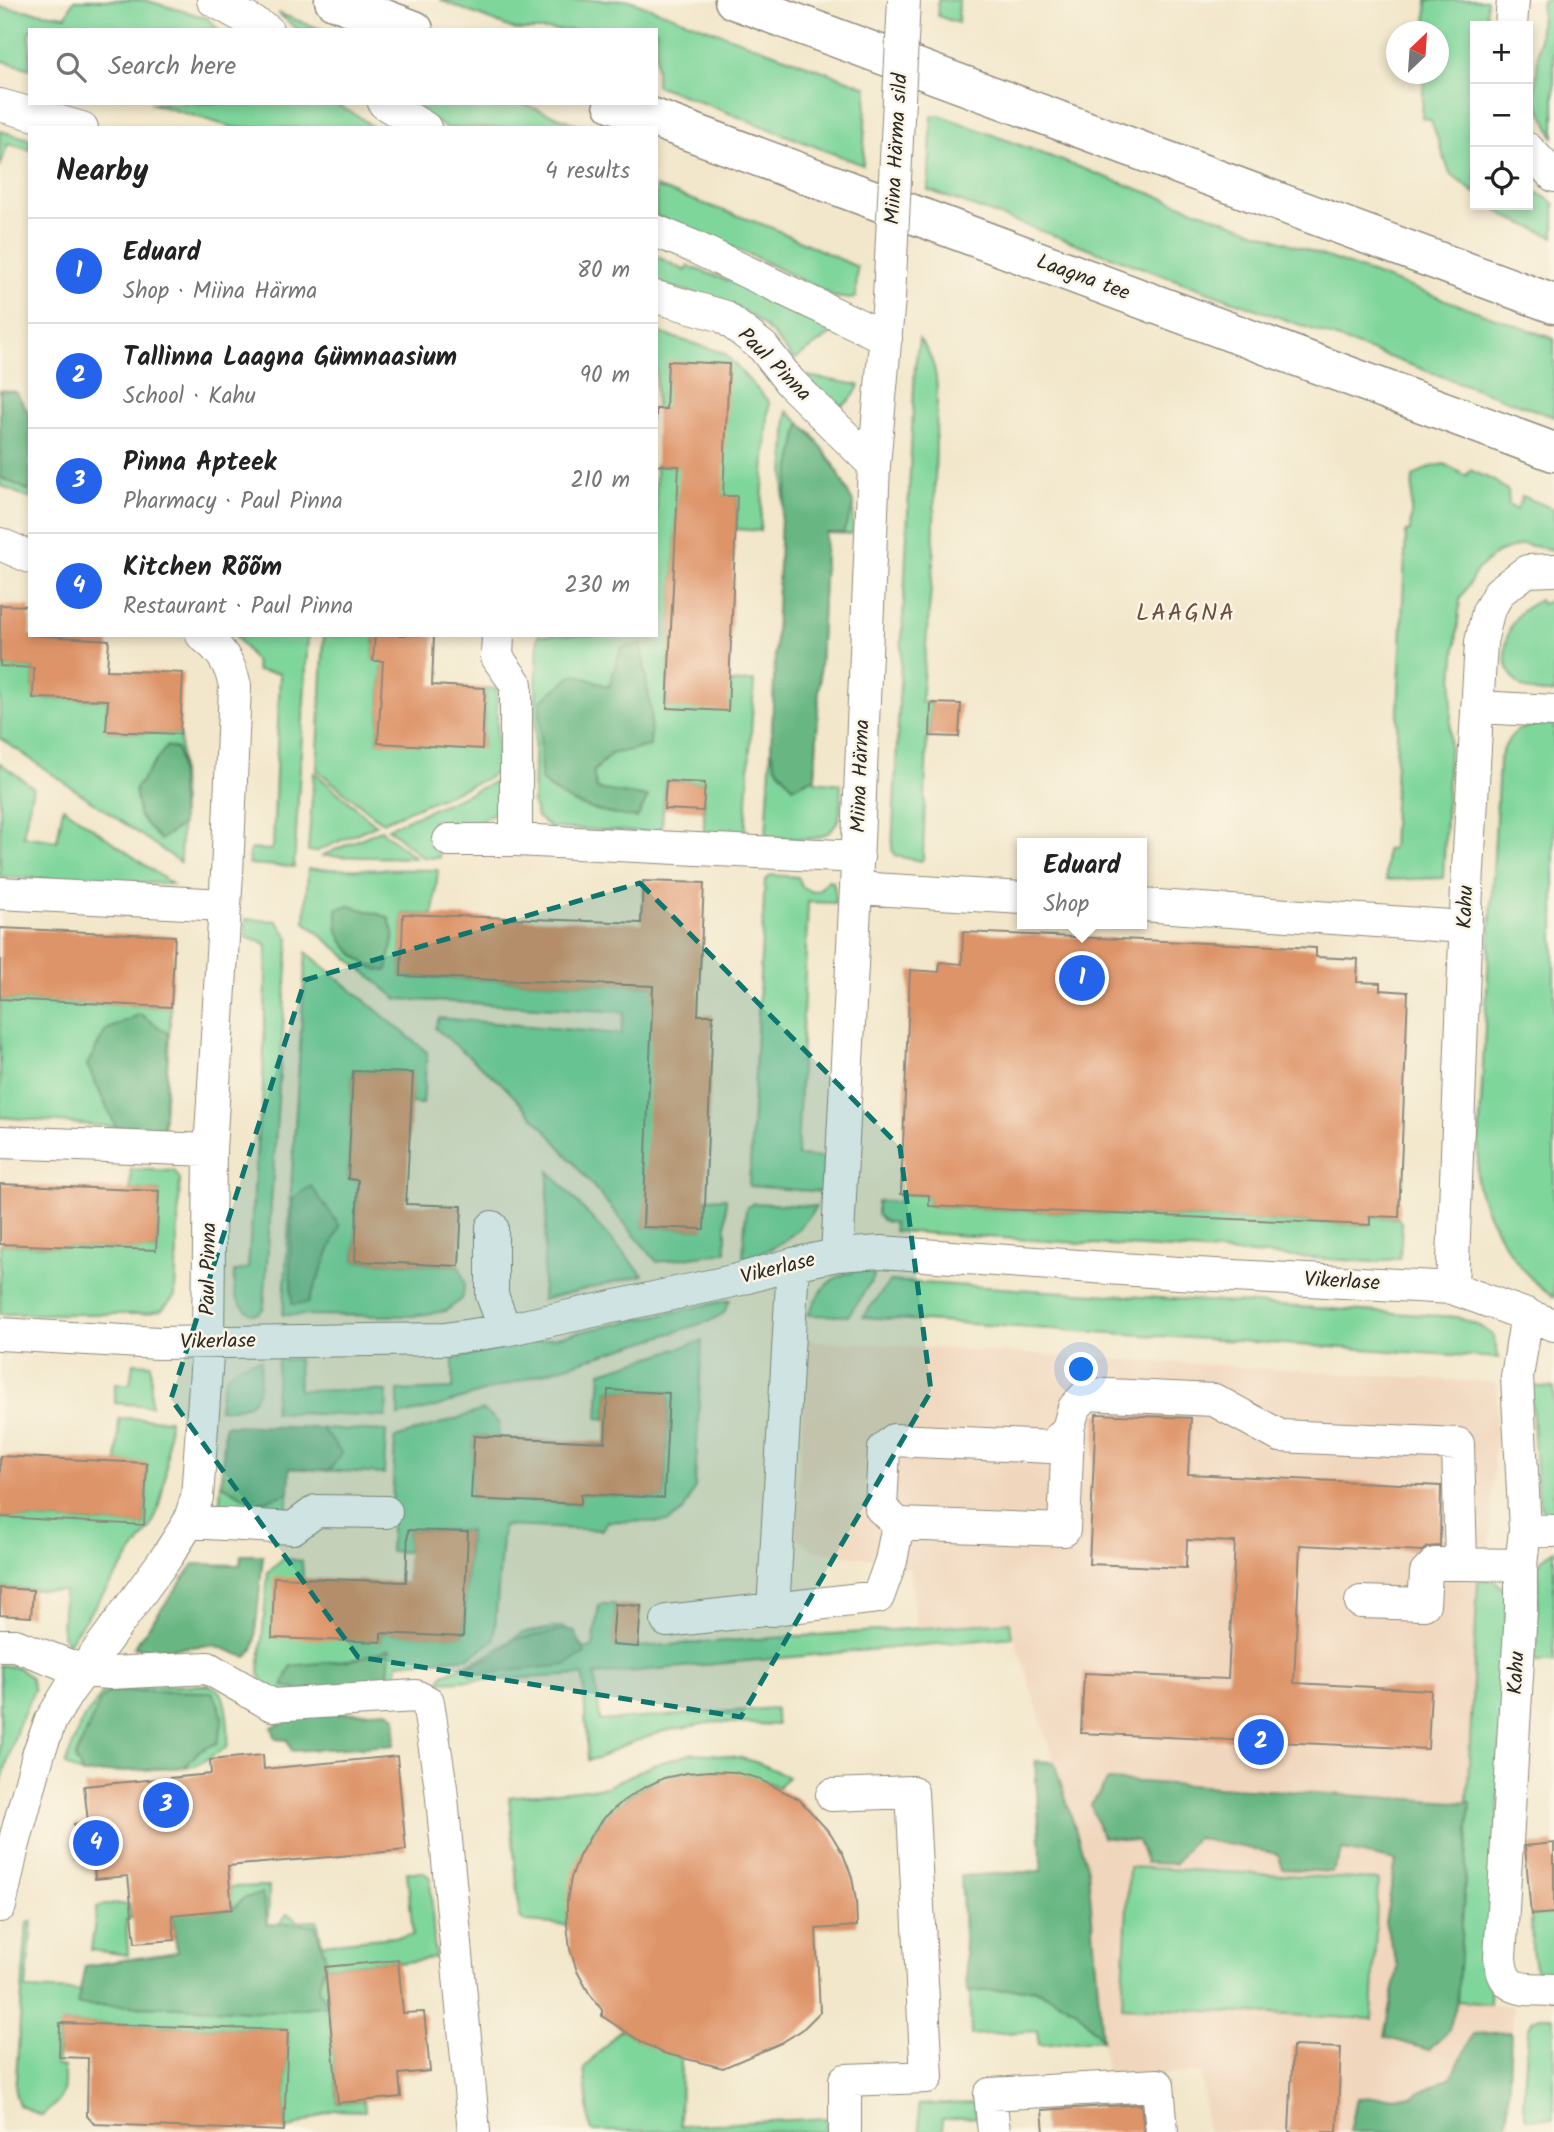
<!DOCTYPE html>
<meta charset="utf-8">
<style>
:root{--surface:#fff;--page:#f2f2f2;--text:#222;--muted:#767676;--line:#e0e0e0;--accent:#2563eb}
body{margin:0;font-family:Kalam,sans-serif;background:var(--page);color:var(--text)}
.controls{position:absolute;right:21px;top:21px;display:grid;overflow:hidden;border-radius:0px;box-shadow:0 4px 10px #0003}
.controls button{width:63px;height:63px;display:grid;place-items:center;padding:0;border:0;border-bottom:2px solid var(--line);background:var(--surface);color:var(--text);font:35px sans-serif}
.compass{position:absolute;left:1386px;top:21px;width:63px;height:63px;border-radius:50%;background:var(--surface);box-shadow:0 4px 10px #0003;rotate:25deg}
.you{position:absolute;left:1082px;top:1370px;width:24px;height:24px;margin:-18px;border:5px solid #fff;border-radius:50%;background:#1a73e8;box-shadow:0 0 0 10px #1a73e833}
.badge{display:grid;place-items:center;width:46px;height:46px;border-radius:50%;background:var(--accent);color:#fff;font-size:23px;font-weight:700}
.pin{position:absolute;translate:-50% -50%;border:4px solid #fff;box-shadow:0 2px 7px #0006}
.popup{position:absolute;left:1017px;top:838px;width:130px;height:91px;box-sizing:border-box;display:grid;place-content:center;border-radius:0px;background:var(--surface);filter:drop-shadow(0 2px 5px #0005);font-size:23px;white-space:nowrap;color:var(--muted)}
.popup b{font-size:26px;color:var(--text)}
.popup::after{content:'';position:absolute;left:50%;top:100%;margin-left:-14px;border:14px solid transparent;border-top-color:var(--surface)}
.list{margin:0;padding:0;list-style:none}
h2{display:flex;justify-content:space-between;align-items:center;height:91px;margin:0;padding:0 28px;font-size:30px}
h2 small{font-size:23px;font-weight:400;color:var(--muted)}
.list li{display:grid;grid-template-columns:46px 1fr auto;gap:21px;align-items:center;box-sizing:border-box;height:105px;padding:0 28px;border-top:2px solid var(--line)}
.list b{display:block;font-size:26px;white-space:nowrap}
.list p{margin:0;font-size:23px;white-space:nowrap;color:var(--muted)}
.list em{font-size:23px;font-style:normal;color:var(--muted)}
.icon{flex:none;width:38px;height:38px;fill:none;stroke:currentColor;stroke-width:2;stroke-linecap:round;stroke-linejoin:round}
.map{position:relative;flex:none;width:1554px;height:2132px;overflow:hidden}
.search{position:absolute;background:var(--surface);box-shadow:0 4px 10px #0003;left:28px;top:28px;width:630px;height:77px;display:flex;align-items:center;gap:18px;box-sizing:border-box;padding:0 24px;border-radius:0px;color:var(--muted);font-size:26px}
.panel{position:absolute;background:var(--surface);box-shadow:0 4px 10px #0003;left:28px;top:126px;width:630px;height:511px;border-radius:0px}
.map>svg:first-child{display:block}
.built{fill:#f0d6bc}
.green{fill:#7fd69b;stroke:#558063;stroke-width:2}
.forest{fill:#67b783;stroke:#497157;stroke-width:2}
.building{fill:#de9469}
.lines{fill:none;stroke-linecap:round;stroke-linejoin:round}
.minor-casing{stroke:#8e897b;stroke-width:34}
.major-casing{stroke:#8e897b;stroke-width:41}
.minor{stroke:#fff;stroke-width:32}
.major{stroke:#fff;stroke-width:38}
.minor-bridge-casing{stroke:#8e897b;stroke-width:34;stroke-linecap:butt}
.minor-bridge{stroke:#fff;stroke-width:32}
.marked{fill:#0f766e;fill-opacity:0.2;stroke:#0f766e;stroke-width:5;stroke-dasharray:14 9;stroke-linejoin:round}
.labels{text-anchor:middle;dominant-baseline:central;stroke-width:5;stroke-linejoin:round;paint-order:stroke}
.street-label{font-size:21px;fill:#2b2b2b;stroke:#fcf5e5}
.quarter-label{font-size:24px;letter-spacing:2px;fill:#6a5041;stroke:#fcf5e5}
</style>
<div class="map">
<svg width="1554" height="2132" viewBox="0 0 1554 2132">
<rect width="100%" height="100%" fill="#fcf5e5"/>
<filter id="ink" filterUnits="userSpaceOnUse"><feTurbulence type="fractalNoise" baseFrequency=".0143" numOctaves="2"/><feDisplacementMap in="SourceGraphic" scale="14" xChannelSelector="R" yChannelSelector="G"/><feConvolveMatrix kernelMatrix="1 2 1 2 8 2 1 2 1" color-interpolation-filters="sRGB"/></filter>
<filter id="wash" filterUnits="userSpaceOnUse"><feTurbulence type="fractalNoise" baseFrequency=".00686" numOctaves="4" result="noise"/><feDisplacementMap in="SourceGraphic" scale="28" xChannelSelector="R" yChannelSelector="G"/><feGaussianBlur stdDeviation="1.57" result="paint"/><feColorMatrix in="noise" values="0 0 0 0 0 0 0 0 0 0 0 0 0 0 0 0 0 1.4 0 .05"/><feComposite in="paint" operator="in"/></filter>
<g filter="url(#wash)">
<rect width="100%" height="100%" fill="#f2e7cb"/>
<path class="built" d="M806,1340L1498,1383L1488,1581H1479L1457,2001L1513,2006L1507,2132H1207L1201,2072L1106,2079L1088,1869L1010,1623L916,1628L910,1569L891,1561L814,1551L796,1536Z"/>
<path class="green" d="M74,0H145L207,18L219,30H30V69L0,60V7L66,16Z
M440,0H629L867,87L863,165L656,85V30H516Z
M938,0H959L958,23L938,16Z
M1427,0H1487L1486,26H1475V193L1450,174L1431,120L1422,118L1424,74H1438V32L1426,31Z
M1542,0H1554V138L1535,97Z
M278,13L323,30H298Z
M150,103H334L361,118L374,128H235Z
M406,103H521L587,128H446Z
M939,115L1127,185L1554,339V417L928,190L932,116Z
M0,131L30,139V150L8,144L0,167Z
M656,187L770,227L857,267L856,297L851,299L835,297L755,257L656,216Z
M1528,187L1554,203V237L1507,217L1491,205H1528Z
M656,256L686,271L688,266L743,286L834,332L794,360C781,344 768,327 751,316C725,298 687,292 656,283Z
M656,332L724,353L769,402L760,531L736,529L737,497L723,496L666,409H656Z
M919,339C933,356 937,373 937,394L933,566L921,702L931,703L930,736L927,738L923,859L921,861L896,856L892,850L915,365Z
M807,376L859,385C855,396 844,412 829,403C821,397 813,384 807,376Z
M787,411L813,435L835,466L854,505L852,534L826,533L815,777V781L841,784C840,794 842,807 839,817C830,848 790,838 766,836L778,629Z
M1444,464L1466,476L1470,470L1493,480L1508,491L1509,505L1517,510L1522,496L1554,509V550L1523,544L1497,553L1477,570L1460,599L1452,692L1443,878L1386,880V850L1392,849L1406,532L1410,531L1413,477L1427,468Z
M656,465L694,467L678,494L667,707L729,683L754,681L745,838L704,834V783L666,781L661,833L551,828L537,817L533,803L538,635H656Z
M0,477L30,491V499L0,485Z
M1539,600L1541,604L1554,600V693C1544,693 1530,693 1522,687C1499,670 1502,632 1520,613C1525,608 1533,604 1539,600Z
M235,635H308L294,867L249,864V852L251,849L270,850L273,847L280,673L257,671L255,661Z
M324,635H375L373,660L383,661L378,742L482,748L485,688L497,689V771L488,778L382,822L317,770Z
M0,666L34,668L33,698L108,700L107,731L180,734L182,806L180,862L0,738Z
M1554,723V1297C1521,1278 1484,1218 1477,1181L1499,762C1509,728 1521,725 1554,723Z
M0,763L33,787L23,836L57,841L63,807L172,884L0,877Z
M314,772L376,825L315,852L308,851Z
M497,781L498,809C480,826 467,823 444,822L441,824L439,858L422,857L388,828Z
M381,830L415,858L321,856Z
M308,869L438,870L433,915L403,914L401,976L671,987L643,1227L703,1229L705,1199L726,1198V1252L657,1262L545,1129L502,1084L435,1028L439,1018L621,1034L624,1012L397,999L305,922Z
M771,875L798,877L802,887L812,892L819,890L828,880L833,881L835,890V903L808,902L797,1156L824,1158L822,1192L749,1186L765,881Z
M246,919L277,921L289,938L264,1308L259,1313L252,1314C234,1303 233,1291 234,1272L248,1268L259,1118L262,1117L267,944L246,937Z
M306,952L427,1052L423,1104L411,1103L412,1073L353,1071L348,1179L358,1180L355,1261L459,1266L465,1283L462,1299L446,1311L413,1316L283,1315Z
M0,999L171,1007L163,1131L0,1117Z
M131,1169L174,1171L180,1179L175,1296L162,1310L144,1314H0V1244L156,1250L159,1191L130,1190Z
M549,1171L643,1275L542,1300Z
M901,1194L929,1195V1206L1369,1225L1370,1216L1398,1218L1402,1224L1400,1258L1375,1262L894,1231L893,1223L884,1221L877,1215V1201L898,1202Z
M754,1203L810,1206L816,1207C797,1235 777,1250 745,1258L743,1256L746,1208Z
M873,1268L874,1277L848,1316L808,1315C825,1278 834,1275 873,1268Z
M890,1281L1457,1317L1481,1327L1493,1335L1499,1358L863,1317Z
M730,1300L724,1313L710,1321L432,1408L398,1416V1391L453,1389V1359Z
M702,1341L695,1487L690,1498L683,1511L668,1522L607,1521L602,1530L503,1526L494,1640L470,1657L398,1663L396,1681L392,1687L286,1695L267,1687L259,1674L268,1572L283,1558L302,1561L303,1578L381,1642V1633L463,1636L469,1531L408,1530L407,1552L390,1551L395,1438L483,1410L499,1423L498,1437L474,1436L471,1499L580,1504L581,1494L664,1498L669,1393L608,1390L606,1419L598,1418L601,1372Z
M298,1359L299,1390L387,1391L386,1417L274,1412L278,1360Z
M261,1360C260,1394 259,1411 219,1409C221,1379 229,1363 261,1360Z
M133,1363L151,1364V1406L115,1403V1384H130Z
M1531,1386L1554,1388V1519L1543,1511L1537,1491Z
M119,1418L169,1420C167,1457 167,1493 151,1527L68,1643L62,1635L64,1591L0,1588V1517L144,1525L147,1464L117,1462Z
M225,1425L386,1431L384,1474L290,1468L287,1519L219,1514Z
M1554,1550V1662H1535L1539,1566L1542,1559Z
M1488,1579C1498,1580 1503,1588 1507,1596L1490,2004L1457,2001L1478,1581H1487Z
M599,1604H615L613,1645L638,1647L1010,1622L1012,1637L595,1675L600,1721L775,1708L777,1725L714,1722L664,1731L619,1747L599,1758L588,1760L583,1675L441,1682L442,1675L484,1657L522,1633L561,1627L574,1631L583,1649L593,1647Z
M0,1665L19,1668L30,1677L34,1690L18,1726L0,1787Z
M208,1685C214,1687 220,1689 222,1695C227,1705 230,1736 227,1747L195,1766L83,1774L65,1765L81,1723L107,1687Z
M693,1753C732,1755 753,1757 788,1777L779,1787C670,1740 568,1807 567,1925L525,1922L520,1917L509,1797L606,1787L653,1765Z
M1129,1867L1378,1880L1372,2019L1122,2007Z
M407,1872H424L430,1878L435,1958L398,1963V1960L325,1967L338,2103L364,2101L365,2111L333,2110L284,2131L288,2030L61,2023L56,2066L64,2067C65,2097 64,2096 42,2116L19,2105L15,2092L27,1922L32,1921L26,1989L80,1991L78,2005L179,2007L268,2012L328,2005L318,1989L232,1909L230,1887L269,1886L268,1924H279L287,1914L294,1917L296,1921L317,1920L322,1944L413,1935Z
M105,1904H129L131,1918L126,1920L128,1955L91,1950L97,1907Z
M1554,1913V1977C1548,1977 1542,1976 1538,1972C1530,1961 1532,1929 1531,1915Z
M1033,1988L1077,2010L1102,2040L1039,2045L1037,2031L971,2035L970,1991Z
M1540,2017H1554V2119L1526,2118L1523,2106L1528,2032L1532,2021Z
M621,2029C640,2042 658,2051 681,2057L680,2126L826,2118L827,2132L592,2131L590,2125L584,2068Z
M972,2103L975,2104L976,2117L942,2119L943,2132H920L918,2105Z"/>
<path class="forest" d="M0,390L16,392L30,415V491L0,477Z
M800,423C825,446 839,475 854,505L843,533H826L815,777L793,787L775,765L771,750L781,517Z
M641,644L651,712L650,746L611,754L593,772L597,789L648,797L637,818C602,813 566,806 541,780L540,701L575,674L609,687L621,648Z
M167,746L177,749L179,759L182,825L160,840L139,816L135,789Z
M350,906L388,917L394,935L387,971C371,972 346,950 340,936C336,928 337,916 337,908Z
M140,1014L169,1034L163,1131L116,1127L87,1065L106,1030Z
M311,1186L340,1226L308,1303L292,1304L290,1260L293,1198Z
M225,1425L321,1428L342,1453L329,1471L290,1468L289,1493L255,1504L221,1484Z
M241,1555H263L254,1648L246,1657L214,1645L152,1650L134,1647L194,1564L240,1565Z
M565,1630L574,1631L585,1653L565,1665L471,1675L468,1667L495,1655L513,1640Z
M390,1649L388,1675L377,1683L303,1691L283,1686L291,1666L357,1659Z
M135,1691L212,1692C224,1712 225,1721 217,1743L199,1751L185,1767L83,1774L75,1758L100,1701L109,1692Z
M389,1711L396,1718L394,1745L292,1751L287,1740L276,1739L272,1727L297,1716Z
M1035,1761L1054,1762L1088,1869L1102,2040L1077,2010L1033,1988L967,1992L961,1876L1042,1871Z
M1108,1780L1470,1803L1457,2001L1449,2030L1429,2050L1385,2037L1398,1967L1385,1922L1396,1861L1343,1850L1332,1872L1283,1869L1278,1854L1195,1838L1175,1864L1146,1863L1138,1841L1102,1837L1091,1805Z
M262,1894L268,1925L290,1923L315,1925L326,1959L318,1989L329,2005L268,2012L179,2007L77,2005L85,1966L177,1952L171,1905L206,1911L232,1909L244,1898Z
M1511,2032L1507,2132H1350L1357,2098L1413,2096L1451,2077L1473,2034Z"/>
<g id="blocks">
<path class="building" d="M668,361L729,364L723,496H737L728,711L667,708L679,466L656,465V409H666Z
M0,605L30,606V635L109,640L107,670L183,673L180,734L106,731L108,700L33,698L34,668L0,666Z
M375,635H434L432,685L485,688L482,749L378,743L383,661H373Z
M931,703L961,704L959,737L930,736Z
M666,781L705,783L703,811L664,809Z
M643,881L704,883L698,1015H713L704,1229L643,1227L653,986L401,976L403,914L641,923Z
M0,928L175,936L171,1007L0,999Z
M963,932L1316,948V957L1358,959L1357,982L1380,983V990L1408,992L1399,1217L1370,1216V1225L929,1206V1195L901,1194L910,970L939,972L940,962L962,964Z
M353,1071L413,1073L406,1204L462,1206L459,1266L355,1261L358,1180L348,1179Z
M0,1184L159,1191L156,1250L0,1244Z
M608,1390L669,1393L664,1498L581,1494V1504L471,1499L474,1436L605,1442Z
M1096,1414L1191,1418L1188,1474L1441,1486L1440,1546L1428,1547L1423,1551L1300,1545L1294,1683L1431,1690L1428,1749L1081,1733L1084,1673L1228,1679L1235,1542L1187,1540L1186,1568L1089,1564Z
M0,1456L147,1463L144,1525L0,1517Z
M408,1530L468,1532L463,1637L381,1633V1642L272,1638L274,1577L406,1582Z
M0,1588L33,1590L31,1617L0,1615Z
M615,1604L641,1606L638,1647L612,1645Z
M263,1755L264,1769L397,1756L406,1850L228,1866L232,1909L172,1915L175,1940L135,1943L128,1876L95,1879L93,1858L77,1859L74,1824L88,1822L84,1786L211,1774L210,1760Z
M710,1771L734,1772L757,1778L799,1799L831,1834L843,1854L852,1877L856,1901L857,1926L816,1929L820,2012L802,2030L781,2043L723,2068L663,2053L641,2042L602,2016V2010L589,1993L577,1971L570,1949L567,1925V1901L571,1878L579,1856L591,1835L605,1817L623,1801L643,1788L664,1778L687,1773Z
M1554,1843V1913L1531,1915L1525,1846Z
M398,1960L403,2013L424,2012L430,2071L399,2074L401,2097L338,2103L325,1967Z
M60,2023L288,2030L284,2131L94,2124L87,2116L88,2058L59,2057Z
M1293,2046L1341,2048L1337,2132H1289Z
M1141,2104L1144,2132H1044L1042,2110Z"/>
</g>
</g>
<g filter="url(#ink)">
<use href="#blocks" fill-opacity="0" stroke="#8e897b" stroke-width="2"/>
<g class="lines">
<defs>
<path id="minor" d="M213,0L267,30
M1511,26L1513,0
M384,103L425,128
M0,105L82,128
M1528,149L1554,176
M656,231L692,246L886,338
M656,297L723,316L763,347L790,382L874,465
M0,544L30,557
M498,635L497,657L516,684V840
M1478,707L1554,711
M449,840H516L858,857
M856,888L1023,898
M0,893L224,905
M1142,905L1465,927
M0,1142L210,1150
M492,1227V1295L505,1330
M837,1255L856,888L874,465L889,298
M1452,1288L1467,887L1481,642L1488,612L1499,592L1527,571L1554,570
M1527,1314L1517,1377L1525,1530L1521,1565V1610L1500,1958C1503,1995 1525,1988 1554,1990
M0,1334L158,1343L445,1339L505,1330L737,1280L793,1264L837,1255L881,1252L1178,1273L1452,1288L1554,1325
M189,1522L293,1528L316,1511L386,1512
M898,1524L1064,1530L1068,1429
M1525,1530L1554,1531
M1461,1564L1521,1565
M773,1610L793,1264
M667,1621L878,1597L891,1561L898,1524L881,1508L884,1449L894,1440L1051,1447L1068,1429L1074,1408L1087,1394L1214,1400L1280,1436L1458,1444L1461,1564H1435L1426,1573L1424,1604L1361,1602
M0,1645H15L83,1671L110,1673L208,1668L272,1705L416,1696L428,1702L441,1788L474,2132
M832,1795L912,1792L927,2077L845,2080V2132
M0,1906L12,1851L39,1752L51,1720L68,1692L168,1555L189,1522L197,1497L208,1342L210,1150L227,873L235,686C230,663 221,649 202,635
M994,2132L990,2094L1158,2085L1162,2132"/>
<path id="major" d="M334,0L414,30
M734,0L1554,304
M613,103L1554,452"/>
</defs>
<use href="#minor" class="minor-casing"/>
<use href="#major" class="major-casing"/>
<use href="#minor" class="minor"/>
<use href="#major" class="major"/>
<defs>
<path id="minor-bridge" d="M889,298L904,0"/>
</defs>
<use href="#minor-bridge" class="minor-bridge-casing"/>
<use href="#minor-bridge" class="minor-bridge"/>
</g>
</g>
<path class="marked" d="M640,883L900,1147L931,1391L741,1717L358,1657L171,1399L305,980Z"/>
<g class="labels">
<g class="street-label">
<text transform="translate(897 149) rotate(-87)">Miina Härma sild</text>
<text transform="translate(1083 278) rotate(20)">Laagna tee</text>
<text transform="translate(774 365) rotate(45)">Paul Pinna</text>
<text transform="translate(861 776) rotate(-88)">Miina Härma</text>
<text transform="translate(1466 907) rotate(-88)">Kahu</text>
<text transform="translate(209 1269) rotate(-89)">Paul Pinna</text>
<text transform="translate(778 1269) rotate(-14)">Vikerlase</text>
<text transform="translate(1342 1282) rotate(3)">Vikerlase</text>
<text transform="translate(218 1342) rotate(-1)">Vikerlase</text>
<text transform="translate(1517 1673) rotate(-87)">Kahu</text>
</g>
<g class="quarter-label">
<text x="1186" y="613">LAAGNA</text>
</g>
</g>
</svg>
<div class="controls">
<button>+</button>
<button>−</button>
<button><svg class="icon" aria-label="locate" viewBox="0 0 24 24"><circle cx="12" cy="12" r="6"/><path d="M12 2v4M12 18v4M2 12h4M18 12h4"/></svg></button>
</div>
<svg class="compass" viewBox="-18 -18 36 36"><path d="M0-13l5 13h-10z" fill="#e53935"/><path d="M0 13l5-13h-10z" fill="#767676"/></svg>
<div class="you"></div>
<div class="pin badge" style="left:1082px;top:978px">1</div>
<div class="popup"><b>Eduard</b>Shop</div>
<div class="pin badge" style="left:1261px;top:1742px">2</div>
<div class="pin badge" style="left:166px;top:1805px">3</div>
<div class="pin badge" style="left:96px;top:1843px">4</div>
<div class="search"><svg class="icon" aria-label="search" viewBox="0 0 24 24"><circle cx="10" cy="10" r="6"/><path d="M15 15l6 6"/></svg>Search here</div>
<section class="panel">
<h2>Nearby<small>4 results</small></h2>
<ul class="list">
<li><span class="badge">1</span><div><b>Eduard</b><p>Shop · Miina Härma</p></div><em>80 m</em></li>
<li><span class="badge">2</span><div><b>Tallinna Laagna Gümnaasium</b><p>School · Kahu</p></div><em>90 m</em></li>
<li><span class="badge">3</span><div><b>Pinna Apteek</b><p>Pharmacy · Paul Pinna</p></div><em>210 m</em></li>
<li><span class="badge">4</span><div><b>Kitchen Rõõm</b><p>Restaurant · Paul Pinna</p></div><em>230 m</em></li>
</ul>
</section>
</div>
